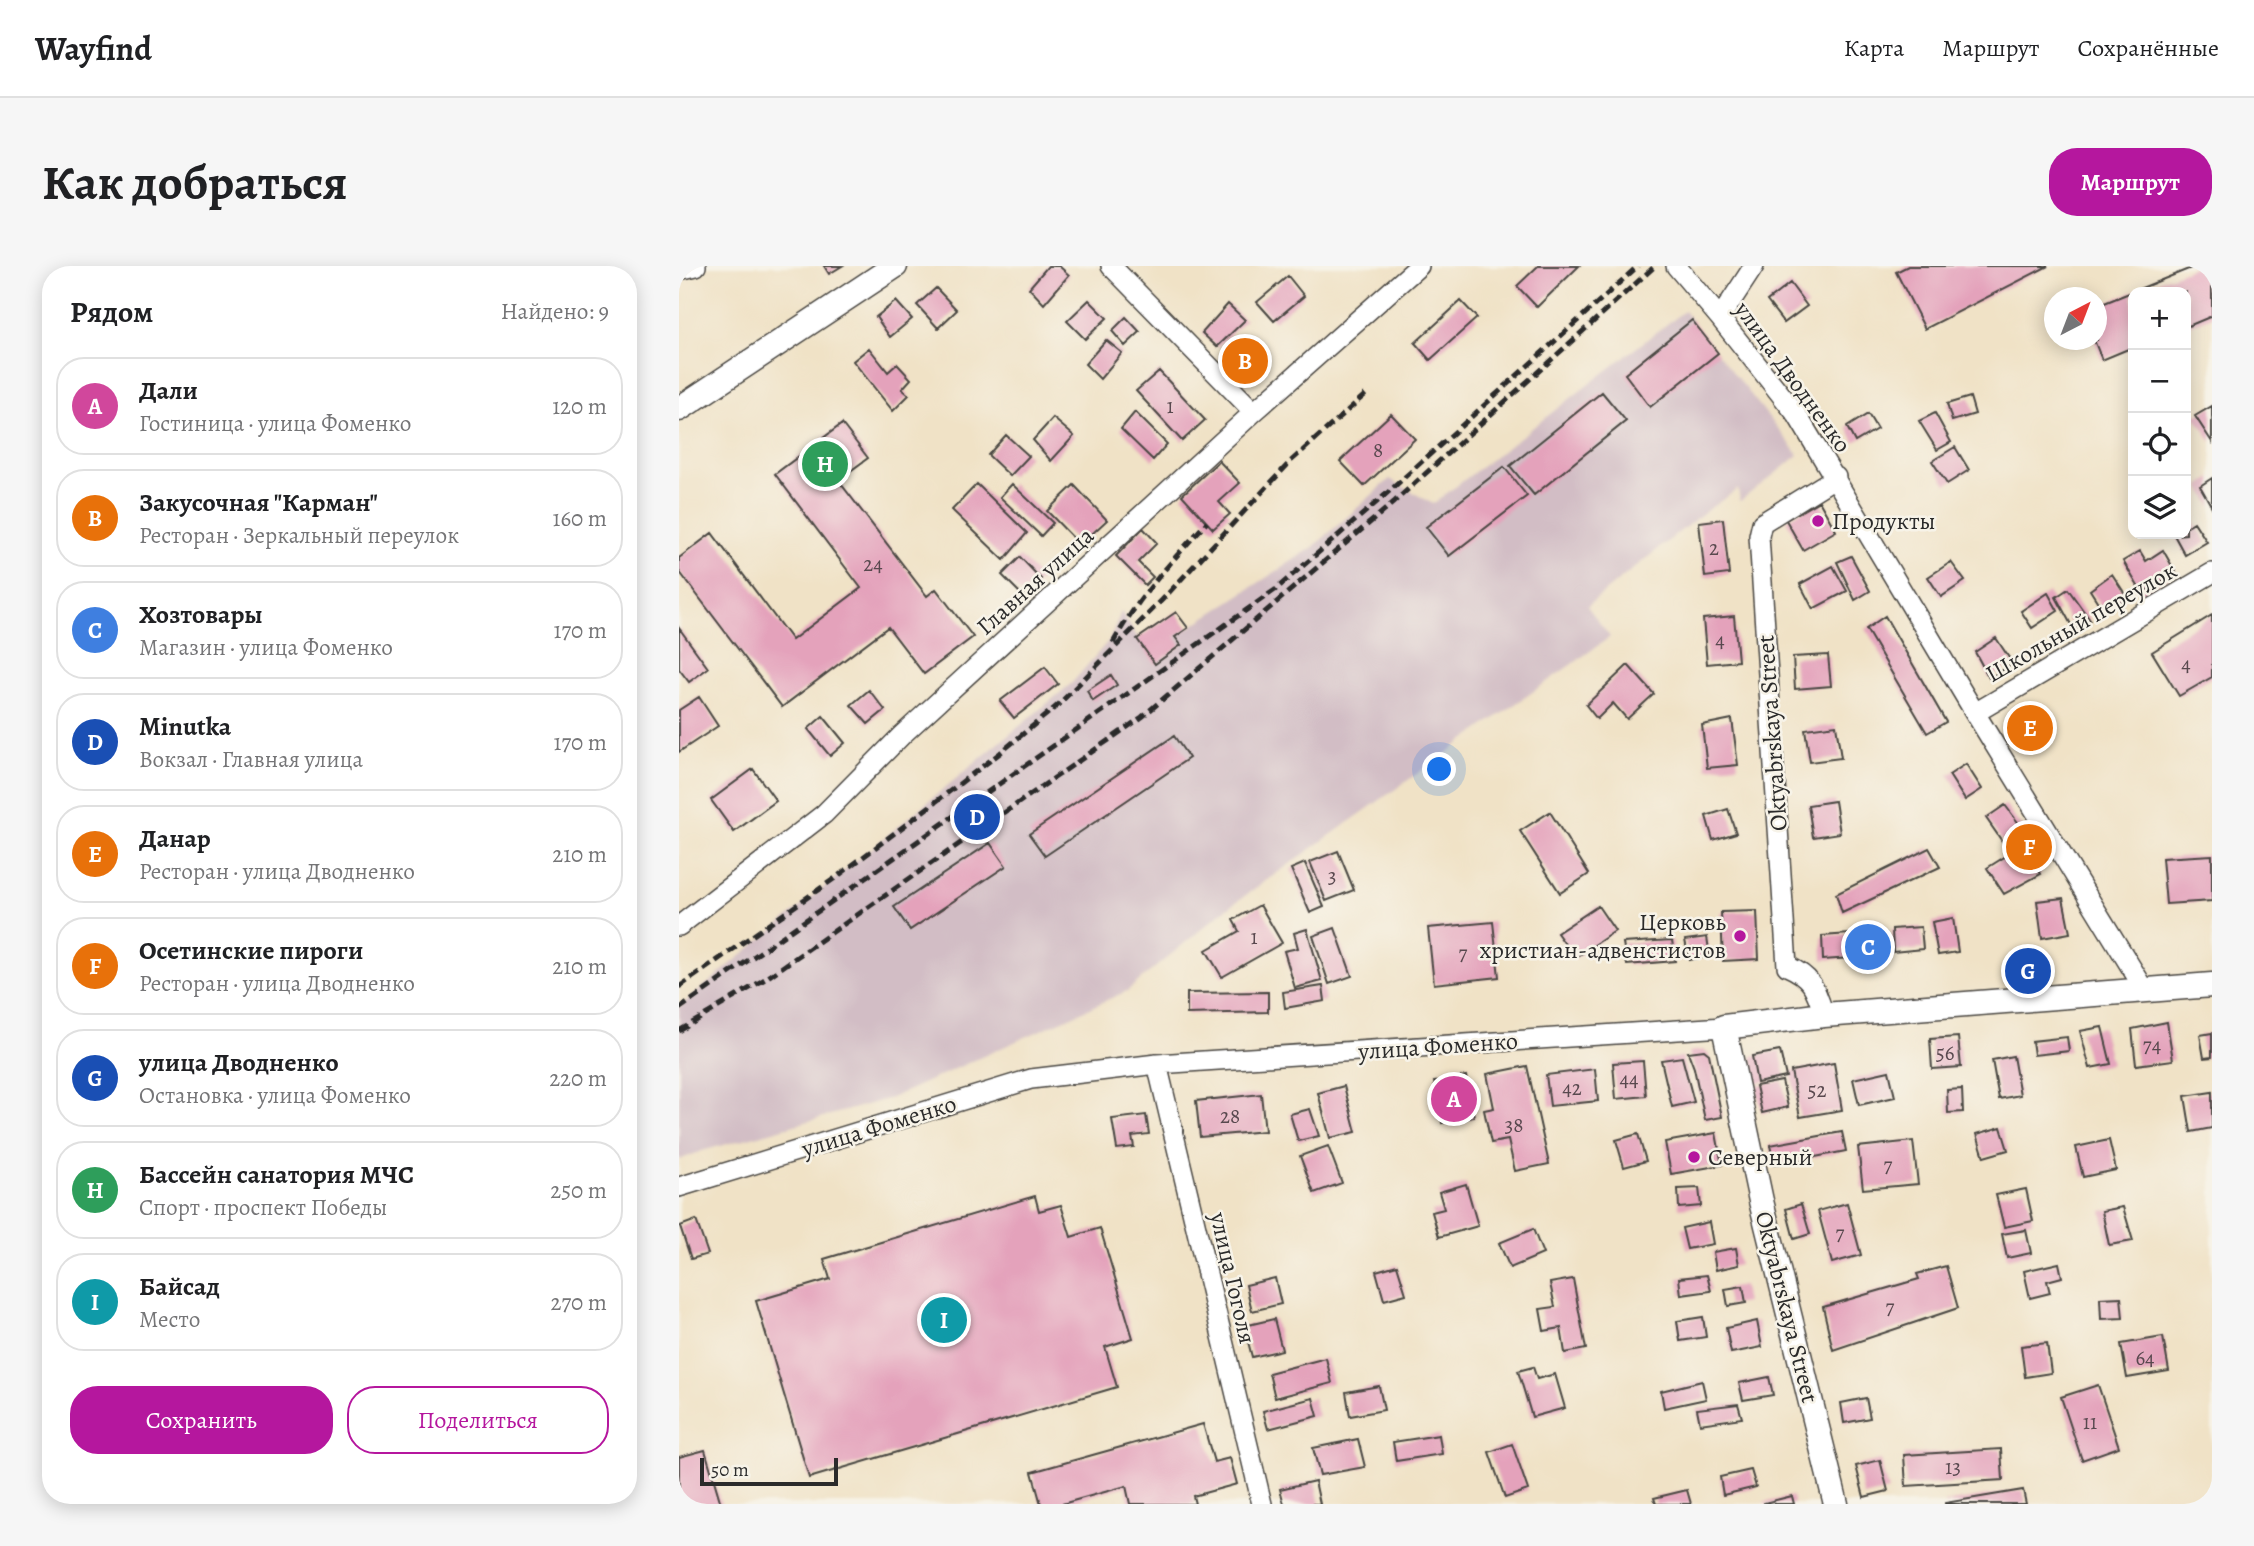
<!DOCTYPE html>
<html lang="ru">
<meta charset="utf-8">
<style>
:root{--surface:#fff;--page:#f6f6f6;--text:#202124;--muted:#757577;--line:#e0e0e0;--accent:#b5179e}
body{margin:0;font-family:Alegreya,serif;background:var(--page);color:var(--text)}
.controls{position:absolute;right:21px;top:21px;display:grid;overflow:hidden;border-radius:14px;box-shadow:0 4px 18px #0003}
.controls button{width:63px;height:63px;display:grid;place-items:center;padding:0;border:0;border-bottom:2px solid var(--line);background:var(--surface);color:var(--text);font:35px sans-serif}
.compass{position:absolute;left:1365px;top:21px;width:63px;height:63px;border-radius:50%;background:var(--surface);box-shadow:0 4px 18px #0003;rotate:42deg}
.scale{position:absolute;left:21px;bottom:18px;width:138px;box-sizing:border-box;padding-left:7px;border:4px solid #2b2b2b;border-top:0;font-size:19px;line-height:24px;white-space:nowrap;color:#2b2b2b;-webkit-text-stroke:5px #f7f3e8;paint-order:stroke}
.you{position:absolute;left:761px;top:504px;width:24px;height:24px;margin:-18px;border:5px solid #fff;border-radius:50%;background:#1a73e8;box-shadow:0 0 0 10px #1a73e833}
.badge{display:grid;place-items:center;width:46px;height:46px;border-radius:50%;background:var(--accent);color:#fff;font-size:23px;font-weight:700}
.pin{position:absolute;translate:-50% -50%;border:4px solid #fff;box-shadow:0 2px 7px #0006}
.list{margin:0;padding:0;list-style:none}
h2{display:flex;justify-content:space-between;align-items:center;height:91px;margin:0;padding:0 28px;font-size:30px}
h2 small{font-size:23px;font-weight:400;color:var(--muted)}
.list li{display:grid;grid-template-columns:46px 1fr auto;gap:21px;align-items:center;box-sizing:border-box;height:98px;margin:0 14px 14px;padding:0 14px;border:2px solid var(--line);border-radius:28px}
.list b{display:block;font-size:26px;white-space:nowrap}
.list p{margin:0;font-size:23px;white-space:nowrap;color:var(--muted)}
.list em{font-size:23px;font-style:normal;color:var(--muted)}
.actions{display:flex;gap:14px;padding:21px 28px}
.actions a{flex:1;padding:16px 0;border:2px solid var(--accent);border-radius:28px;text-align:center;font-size:24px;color:var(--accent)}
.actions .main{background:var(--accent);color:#fff}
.icon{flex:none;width:38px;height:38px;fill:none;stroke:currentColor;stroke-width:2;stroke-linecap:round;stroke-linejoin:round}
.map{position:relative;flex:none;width:1533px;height:1238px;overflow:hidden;border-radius:28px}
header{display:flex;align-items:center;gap:42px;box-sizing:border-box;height:98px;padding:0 35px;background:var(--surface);border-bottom:2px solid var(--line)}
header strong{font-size:33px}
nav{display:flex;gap:38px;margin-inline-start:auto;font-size:24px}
.intro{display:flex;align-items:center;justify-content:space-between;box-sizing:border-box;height:168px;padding:0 42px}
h1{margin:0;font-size:49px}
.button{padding:18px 32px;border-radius:28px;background:var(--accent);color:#fff;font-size:24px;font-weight:700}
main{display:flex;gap:42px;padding:0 42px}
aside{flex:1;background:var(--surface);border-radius:28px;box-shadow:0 4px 18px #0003}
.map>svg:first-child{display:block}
.industrial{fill:#d2bdc5}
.building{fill:#e4a2bb}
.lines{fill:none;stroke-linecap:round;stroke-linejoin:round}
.minor-casing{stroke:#494642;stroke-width:22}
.major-casing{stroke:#494642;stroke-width:27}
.minor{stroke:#fff;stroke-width:19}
.major{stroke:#fff;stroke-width:24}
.rail{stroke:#2b2b2b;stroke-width:5;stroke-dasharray:10 5;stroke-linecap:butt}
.poi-dot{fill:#b5179e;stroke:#f7f3e8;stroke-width:2.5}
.labels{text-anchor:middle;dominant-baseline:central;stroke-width:5;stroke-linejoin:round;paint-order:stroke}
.number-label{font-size:21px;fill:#59494f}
.street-label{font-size:24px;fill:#2b2b2b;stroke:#f7f3e8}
.poi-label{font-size:24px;fill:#2b2b2b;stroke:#f7f3e8;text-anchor:start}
</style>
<header>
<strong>Wayfind</strong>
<nav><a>Карта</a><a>Маршрут</a><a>Сохранённые</a></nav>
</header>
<div class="intro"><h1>Как добраться</h1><a class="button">Маршрут</a></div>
<main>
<aside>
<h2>Рядом<small>Найдено: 9</small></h2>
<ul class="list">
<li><span class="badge" style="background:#d1479c">A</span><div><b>Дали</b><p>Гостиница · улица Фоменко</p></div><em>120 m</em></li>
<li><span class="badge" style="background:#e8710a">B</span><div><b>Закусочная &quot;Карман&quot;</b><p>Ресторан · Зеркальный переулок</p></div><em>160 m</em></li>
<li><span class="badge" style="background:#3f7fe0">C</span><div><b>Хозтовары</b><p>Магазин · улица Фоменко</p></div><em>170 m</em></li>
<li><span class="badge" style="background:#1a4fb4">D</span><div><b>Minutka</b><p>Вокзал · Главная улица</p></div><em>170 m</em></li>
<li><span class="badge" style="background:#e8710a">E</span><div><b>Данар</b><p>Ресторан · улица Дводненко</p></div><em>210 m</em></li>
<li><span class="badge" style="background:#e8710a">F</span><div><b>Осетинские пироги</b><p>Ресторан · улица Дводненко</p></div><em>210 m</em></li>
<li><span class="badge" style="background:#1a4fb4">G</span><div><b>улица Дводненко</b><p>Остановка · улица Фоменко</p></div><em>220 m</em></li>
<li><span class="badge" style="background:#2e9e5b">H</span><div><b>Бассейн санатория МЧС</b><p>Спорт · проспект Победы</p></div><em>250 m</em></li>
<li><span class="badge" style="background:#0f9aa8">I</span><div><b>Байсад</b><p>Место</p></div><em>270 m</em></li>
</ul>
<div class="actions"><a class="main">Сохранить</a><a>Поделиться</a></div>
</aside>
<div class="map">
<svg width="1533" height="1238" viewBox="0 0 1533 1238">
<rect width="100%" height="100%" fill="#f7f3e8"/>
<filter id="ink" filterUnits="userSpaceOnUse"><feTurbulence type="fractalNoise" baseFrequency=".0143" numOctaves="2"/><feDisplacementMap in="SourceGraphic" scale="14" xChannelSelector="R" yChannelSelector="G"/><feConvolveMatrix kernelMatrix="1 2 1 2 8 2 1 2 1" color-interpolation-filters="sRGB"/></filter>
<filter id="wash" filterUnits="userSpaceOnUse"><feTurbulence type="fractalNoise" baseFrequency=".00686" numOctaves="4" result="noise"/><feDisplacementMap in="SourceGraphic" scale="28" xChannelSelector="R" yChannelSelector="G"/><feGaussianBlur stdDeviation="1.57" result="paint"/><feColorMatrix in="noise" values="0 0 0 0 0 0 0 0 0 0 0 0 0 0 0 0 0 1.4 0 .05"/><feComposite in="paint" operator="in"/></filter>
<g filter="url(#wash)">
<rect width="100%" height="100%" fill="#f0e2c6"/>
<path class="industrial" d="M1005,45L1120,189L1061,235L1059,223L1024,247L908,340L931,371L543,646L448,725L212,832L23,885L0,894V741L393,417L431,373L442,346L476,398L502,380L496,371L633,282L711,213L754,238Z"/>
<g id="blocks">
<path class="building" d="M145,0H163L150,8Z
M369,0H380L390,9L365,38L350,22Z
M859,0H900L858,41L838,20Z
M1229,0H1369L1246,63L1217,6Z
M1517,0H1527L1533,14V50L1507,61V26H1454V81L1423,94L1415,74H1418V40Z
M609,10L625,30L595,55L578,36Z
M1111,17L1128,40L1105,57L1088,35Z
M257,22L278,44L259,62L238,39Z
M410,34L428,52L406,73L388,55Z
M217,35L233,53L211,71L197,51Z
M782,35L798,52L751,94L736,77Z
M549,38L566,54L538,81L523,67Z
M447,51L461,66L446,80L433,65Z
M1013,54L1039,87L971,141L946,108Z
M427,74L443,87L421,113L406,98Z
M568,80L581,93L564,110L550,97Z
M190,82L209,106L218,98L232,113L223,123L230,129L214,145L174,95Z
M480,105L526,154L503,175L457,125Z
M923,126L947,155L855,229L831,200Z
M1291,131L1296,148L1273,155L1268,138Z
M1533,140V176L1516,150Z
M456,146L488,178L474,194L442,163Z
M1256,147L1272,176L1258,184L1240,155Z
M712,148L736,173L685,220L661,195Z
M1189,148L1198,163L1176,176L1168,161Z
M374,152L395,170L372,195L354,174Z
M163,158L189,192L159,214L248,330L257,323L294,371L245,408L209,361L103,441L0,305V292L33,267L113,374L182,322L96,208Z
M327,169L350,190L331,210L309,189Z
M1276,181L1290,204L1268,218L1253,195Z
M540,195L561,217L540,236L551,248L534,263L503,229Z
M825,201L848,230L770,290L747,261Z
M1533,212V241L1521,220Z
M298,218L348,267L325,294L273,244Z
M333,218L374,257L362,270L321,231Z
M395,219L428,254L401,279L368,245Z
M1140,235L1157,265L1124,284L1107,254Z
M1044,253L1050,308L1026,311L1020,256Z
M1515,256L1528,276L1506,289L1495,269L1507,268V261Z
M464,262L478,277L459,296L474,311L466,319L437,290Z
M1484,284L1497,307L1463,327L1444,295L1461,285L1467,295Z
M1172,290L1191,325L1176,334L1158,296Z
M341,291L362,313L344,330L323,309Z
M1272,296L1286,315L1262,331L1249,311Z
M1154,300L1168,325L1134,343L1121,318Z
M1433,308L1448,331L1425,346L1411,324Z
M1389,323L1411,354L1395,364L1377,331Z
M1369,327L1379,345L1353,362L1342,345Z
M497,346L509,362L496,371L502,379L476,398L458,373Z
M1533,349V411L1500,430L1473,386Z
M1055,350L1059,395L1028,398L1024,353Z
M1206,350L1267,456L1248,467L1187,363Z
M0,362L29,402L10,416L0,403Z
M1317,372L1334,398L1310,412L1296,386Z
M1149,389L1152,420L1116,423L1114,391Z
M949,399L975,428L948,453L934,437L918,453L907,439Z
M366,401L379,418L335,452L321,435Z
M432,409L438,419L414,435L408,425Z
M190,424L206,444L189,458L172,439Z
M20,431L39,460L0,486V444Z
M1356,440L1373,465L1346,483L1329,458Z
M144,450L166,477L151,490L129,463Z
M1053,453L1059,499L1028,502L1023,459Z
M1157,459L1162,492L1131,496L1126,463Z
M495,470L510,492L366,590L350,568Z
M1287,498L1303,523L1286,534L1270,509Z
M74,503L97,535L55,566L32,534Z
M1156,535L1161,567L1134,571L1129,539Z
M1326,539L1344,563L1325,578L1307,552Z
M1049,543L1057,567L1034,574L1027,550Z
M871,546L910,608L881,627L841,565Z
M311,577L327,600L231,664L215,641Z
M1343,580L1362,608L1325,628L1308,602Z
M1250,582L1261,601L1163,647L1157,628Z
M659,585L675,624L647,635L631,596Z
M1533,589V635L1487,638L1483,592Z
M626,597L645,641L631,647L612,603Z
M1384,632L1391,667L1363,672L1358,635Z
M581,639L603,677L543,711L527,684L560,665L554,654Z
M919,640L936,665L896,692L878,667Z
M1078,645L1080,693L1044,695L1042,646Z
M1274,652L1279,686L1259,689L1253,656Z
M814,656L820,711L755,718L749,662Z
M1242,661L1244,683L1214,686L1213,663Z
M656,662L673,710L650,718L634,670Z
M628,663L643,715L616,722L605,685L619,682L615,667Z
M1171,668L1172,692L1144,694L1143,670Z
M1028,671L1031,690L1010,694L1006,674Z
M993,674L996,695L948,699L944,677Z
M644,720L646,735L606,742L604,726Z
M589,726V746L508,748V727Z
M1488,756L1494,794L1457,799L1453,763Z
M1423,761L1432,798L1411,802L1401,765Z
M1533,767V791L1525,792L1521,769Z
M1279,771L1282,801L1253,803L1251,773Z
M1388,771L1390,785L1355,789L1353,775Z
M1025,784L1030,788L1043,851L1026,854L1015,802L1009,786Z
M1101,785L1107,811L1078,817L1073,790Z
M1334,790L1341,829L1320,833L1313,794Z
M1003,791L1015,836L993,841L982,794Z
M964,795L967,830L937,833L934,797Z
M1155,797L1163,844L1121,851L1112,805Z
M848,800L870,898L836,905L829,874L812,877L805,844L815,842L808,808Z
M916,803L919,835L871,840L867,809Z
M1210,805L1216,831L1180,839L1174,813Z
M787,810L795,851L763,857L755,816Z
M1103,815L1109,841L1083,847L1077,820Z
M665,820L677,866L651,872L639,827Z
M1283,823L1284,846L1269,847L1268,824Z
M1533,826V862L1512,866L1506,830Z
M582,828L586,865L521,871L517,835Z
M631,843L640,870L619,875L611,848Z
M467,849L470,868L453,870L455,881L438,883L433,853Z
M1322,861L1329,884L1305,891L1298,868Z
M1163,866L1167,885L1095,899L1091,879Z
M1037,867L1043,899L992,908L986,876Z
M959,868L967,895L945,901L937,874Z
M1430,874L1437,904L1404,911L1397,881Z
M1234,875L1239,918L1184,923L1179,881Z
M649,880L663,917L635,927L621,890Z
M787,918L799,960L760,971L753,946L765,943L760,926Z
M1020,922L1022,940L1000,942L999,923Z
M1347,923L1354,955L1325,961L1317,929Z
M356,930L360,945L382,939L392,971L421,962L454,1072L426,1081L438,1121L130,1212L77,1035L151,1013L145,993Z
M1168,937L1182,989L1153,997L1139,945Z
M1122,938L1131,968L1115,973L1107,943Z
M1444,941L1454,975L1430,979L1423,945Z
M17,954L29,988L12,993L1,960Z
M1030,956L1034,978L1008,983L1003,962Z
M854,963L864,988L831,1002L820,977Z
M1347,964L1352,987L1328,992L1323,968Z
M1057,982L1060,999L1037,1004L1034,986Z
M1380,997L1383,1011L1368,1015L1371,1027L1351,1032L1345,1005Z
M718,999L727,1028L705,1034L697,1005Z
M1267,1000L1279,1042L1154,1084L1144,1041L1240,1013L1238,1008Z
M1028,1009L1032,1025L1002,1029L1000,1012Z
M596,1012L602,1038L573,1045L567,1019Z
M894,1013L907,1083L886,1087L882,1062L865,1065L861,1043L876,1041L871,1017Z
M1064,1020L1067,1037L1049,1040L1046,1023Z
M1442,1031L1444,1052L1422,1053L1421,1032Z
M1024,1051L1027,1071L1001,1075L998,1055Z
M595,1053L603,1084L573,1091L565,1060Z
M1078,1055L1083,1081L1052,1087L1047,1062Z
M1484,1071L1490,1105L1448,1112L1442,1078Z
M1368,1077L1372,1107L1346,1111L1342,1080Z
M647,1092L653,1117L596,1132L590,1107Z
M854,1101L858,1113L876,1108L886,1142L853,1151L839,1105Z
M1090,1111L1094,1129L1064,1134L1060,1117Z
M1023,1115L1027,1133L985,1142L982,1125Z
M1419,1119L1440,1181L1403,1194L1382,1131Z
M700,1120L705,1144L671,1150L667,1126Z
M634,1132L639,1150L589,1163L584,1145Z
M1187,1132L1191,1152L1165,1157L1162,1137Z
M1059,1138L1063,1152L1021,1158L1018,1143Z
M524,1158L535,1196L551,1192L558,1218L514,1230L516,1238H451L447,1220L383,1238H362L353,1206Z
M760,1169L763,1188L717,1195L714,1176Z
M679,1173L686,1201L641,1209L634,1182Z
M833,1178L849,1224L826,1232L810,1186Z
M1322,1183L1324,1214L1227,1220L1225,1189Z
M26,1184L42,1238H0V1191Z
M1201,1194L1209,1225L1185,1231L1177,1200Z
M1072,1204L1077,1221L1044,1229L1041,1211Z
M636,1215L641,1238H605L601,1223Z
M1008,1224L1012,1238H977L975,1232Z
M1344,1224L1347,1238H1266V1237Z
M1113,1230L1115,1238H1085V1237Z"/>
</g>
</g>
<g filter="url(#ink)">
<use href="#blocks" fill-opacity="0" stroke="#494642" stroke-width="2"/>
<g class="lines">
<defs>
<path id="minor" d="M432,0L575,146
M997,0L1041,52L1118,149L1296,447L1466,724
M0,4L17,0
M1041,52L1075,0
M1296,447L1533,307
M0,660L145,548L223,469L575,146L740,0
M1145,749C1137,724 1134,711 1108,700L1080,270L1083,257L1157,211
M478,798L583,1238
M0,921L352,813L478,798L1045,761"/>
<path id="major" d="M0,143L216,0
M1157,1238L1082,935L1045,761L1145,749L1533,719"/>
</defs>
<use href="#minor" class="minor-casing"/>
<use href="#major" class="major-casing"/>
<use href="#minor" class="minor"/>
<use href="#major" class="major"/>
<path class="rail" d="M434,377C459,331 493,295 528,256
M0,721L159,610L321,487L379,439L483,334L612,195L688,127
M0,743L596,324L706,229L959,0
M0,765L86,713L463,451L715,236L976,0"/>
</g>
</g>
<g class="poi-dot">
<circle cx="1139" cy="255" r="7"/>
<circle cx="1061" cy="670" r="7"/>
<circle cx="1015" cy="891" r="7"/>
</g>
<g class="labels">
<g class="number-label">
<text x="491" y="140">1</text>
<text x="699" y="184">8</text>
<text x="1035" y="282">2</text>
<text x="194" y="298">24</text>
<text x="1041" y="374">4</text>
<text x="1507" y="398">4</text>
<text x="653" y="610">3</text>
<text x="575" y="671">1</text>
<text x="784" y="687">7</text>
<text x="1473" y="779">74</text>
<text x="1266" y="787">56</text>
<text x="950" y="813">44</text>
<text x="893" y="822">42</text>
<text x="1138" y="824">52</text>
<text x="551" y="850">28</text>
<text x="835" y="859">38</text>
<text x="1209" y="899">7</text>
<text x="1161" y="967">7</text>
<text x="1211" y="1041">7</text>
<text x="1466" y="1092">64</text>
<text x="1411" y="1156">11</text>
<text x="1274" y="1201">13</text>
</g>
<g class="street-label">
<text transform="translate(1114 111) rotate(54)">улица Дводненко</text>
<text transform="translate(356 315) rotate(-42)">Главная улица</text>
<text transform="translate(1402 356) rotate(-30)">Школьный переулок</text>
<text transform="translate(1093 467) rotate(-94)">Oktyabrskaya Street</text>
<text transform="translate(759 780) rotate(-4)">улица Фоменко</text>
<text transform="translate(200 860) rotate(-17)">улица Фоменко</text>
<text transform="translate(554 1012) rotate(77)">улица Гоголя</text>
<text transform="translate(1108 1041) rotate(76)">Oktyabrskaya Street</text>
</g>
<g class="poi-label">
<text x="1153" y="255">Продукты</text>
<text x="1047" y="656" text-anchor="end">Церковь<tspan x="1047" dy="28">христиан-адвенстистов</tspan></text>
<text x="1029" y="891">Северный</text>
</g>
</g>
</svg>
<div class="controls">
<button>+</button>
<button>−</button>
<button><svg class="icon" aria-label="locate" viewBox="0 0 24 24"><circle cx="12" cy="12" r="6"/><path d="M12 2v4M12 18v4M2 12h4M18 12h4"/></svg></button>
<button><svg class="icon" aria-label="layers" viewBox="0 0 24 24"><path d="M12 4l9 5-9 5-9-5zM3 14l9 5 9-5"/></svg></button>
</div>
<svg class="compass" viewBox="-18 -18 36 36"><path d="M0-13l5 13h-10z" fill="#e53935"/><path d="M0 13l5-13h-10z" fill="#757577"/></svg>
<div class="scale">50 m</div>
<div class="you"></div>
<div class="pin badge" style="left:775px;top:833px;background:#d1479c">A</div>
<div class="pin badge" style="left:566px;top:95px;background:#e8710a">B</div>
<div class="pin badge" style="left:1189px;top:681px;background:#3f7fe0">C</div>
<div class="pin badge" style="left:298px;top:551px;background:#1a4fb4">D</div>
<div class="pin badge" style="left:1351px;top:462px;background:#e8710a">E</div>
<div class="pin badge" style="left:1350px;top:581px;background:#e8710a">F</div>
<div class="pin badge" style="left:1349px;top:705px;background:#1a4fb4">G</div>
<div class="pin badge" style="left:146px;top:198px;background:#2e9e5b">H</div>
<div class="pin badge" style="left:265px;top:1054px;background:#0f9aa8">I</div>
</div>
</main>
